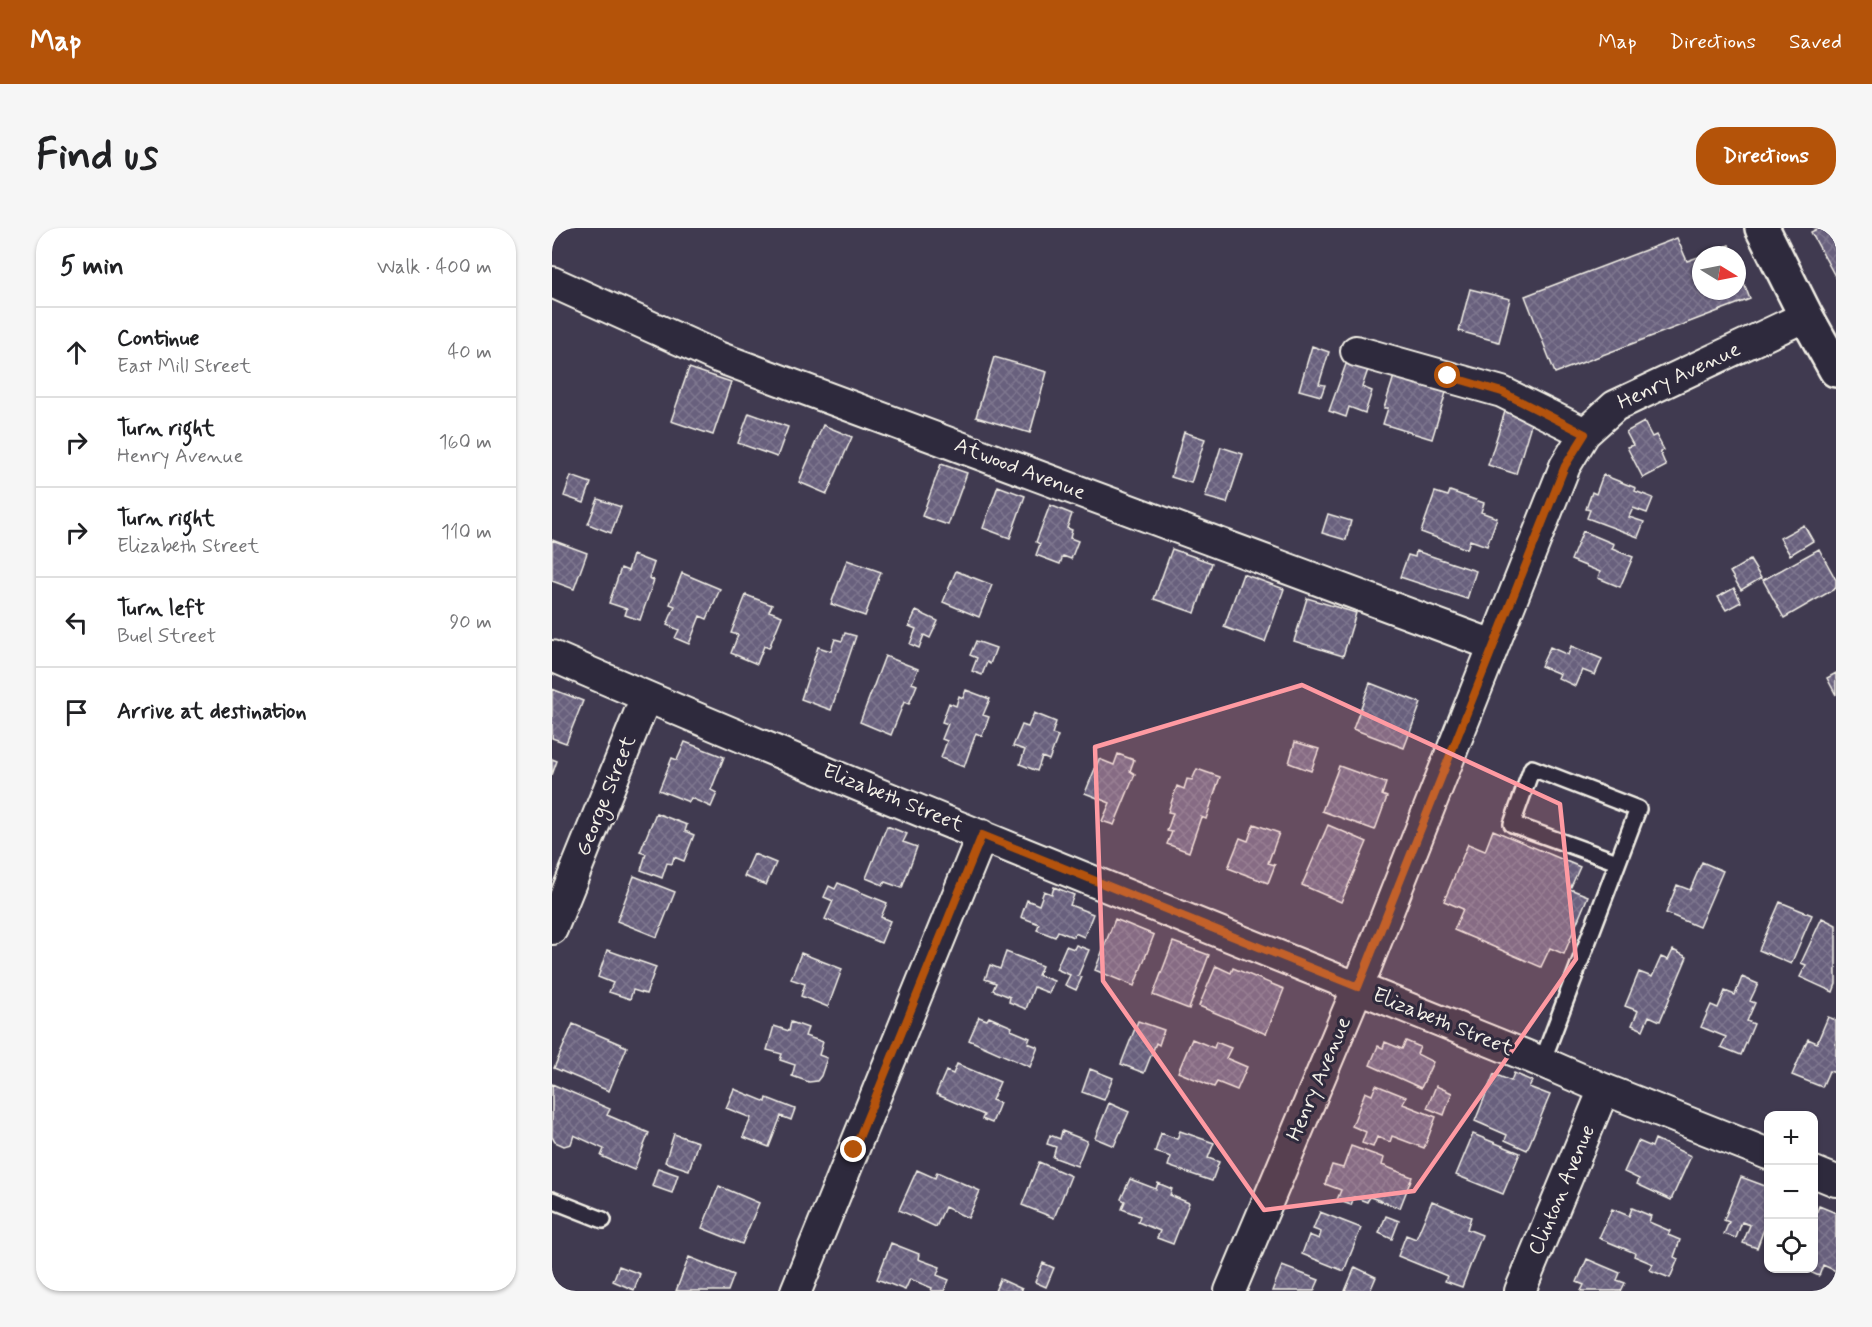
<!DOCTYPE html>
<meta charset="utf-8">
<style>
:root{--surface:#fff;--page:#f6f6f6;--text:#202124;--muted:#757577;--line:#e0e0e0;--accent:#b45309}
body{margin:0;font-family:Mynerve,sans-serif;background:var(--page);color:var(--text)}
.controls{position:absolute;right:18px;bottom:18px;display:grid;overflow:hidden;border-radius:12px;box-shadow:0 2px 4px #0004}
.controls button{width:54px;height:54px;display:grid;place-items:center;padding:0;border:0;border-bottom:2px solid var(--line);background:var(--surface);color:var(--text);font:30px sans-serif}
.compass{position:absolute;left:1140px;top:18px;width:54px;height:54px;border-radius:50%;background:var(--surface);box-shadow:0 2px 4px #0004;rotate:100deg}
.stop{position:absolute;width:18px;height:18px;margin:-14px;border:4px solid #b45309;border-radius:50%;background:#fff}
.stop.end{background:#b45309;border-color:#fff;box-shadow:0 2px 6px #0008}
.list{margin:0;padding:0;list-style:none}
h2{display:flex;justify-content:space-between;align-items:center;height:78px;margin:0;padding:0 24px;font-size:26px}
h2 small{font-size:20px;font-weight:400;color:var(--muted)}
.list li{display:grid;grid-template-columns:39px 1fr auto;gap:18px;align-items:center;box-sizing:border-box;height:90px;padding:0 24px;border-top:2px solid var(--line)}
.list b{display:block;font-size:22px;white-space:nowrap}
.list p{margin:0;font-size:20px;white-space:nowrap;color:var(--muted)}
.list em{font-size:20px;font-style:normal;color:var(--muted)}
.icon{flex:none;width:33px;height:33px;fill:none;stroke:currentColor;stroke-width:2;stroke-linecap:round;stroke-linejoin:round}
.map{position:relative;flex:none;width:1284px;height:1063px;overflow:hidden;border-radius:24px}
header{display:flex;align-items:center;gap:36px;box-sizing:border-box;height:84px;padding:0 30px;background:var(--accent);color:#fff}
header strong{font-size:28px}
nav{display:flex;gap:33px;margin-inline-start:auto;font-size:21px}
.intro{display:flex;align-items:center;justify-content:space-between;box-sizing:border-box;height:144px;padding:0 36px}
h1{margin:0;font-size:42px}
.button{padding:15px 27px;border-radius:24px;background:var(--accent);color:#fff;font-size:21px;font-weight:700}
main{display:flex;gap:36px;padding:0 36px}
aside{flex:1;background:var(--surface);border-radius:24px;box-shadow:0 2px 4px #0004}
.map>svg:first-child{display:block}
.building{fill:url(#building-cross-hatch);stroke:#f4f1e8;stroke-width:1.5}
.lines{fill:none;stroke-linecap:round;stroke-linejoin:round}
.lane-casing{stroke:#f4f1e8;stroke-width:20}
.street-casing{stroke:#f4f1e8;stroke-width:34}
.highway-casing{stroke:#f4f1e8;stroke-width:38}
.lane{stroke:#2f2a3d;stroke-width:15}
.street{stroke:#2f2a3d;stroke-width:30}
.highway{stroke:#2f2a3d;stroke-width:33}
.route{stroke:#b45309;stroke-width:8}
.marked{fill:#ff9aa2;fill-opacity:0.2;stroke:#ff9aa2;stroke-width:4.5;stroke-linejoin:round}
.labels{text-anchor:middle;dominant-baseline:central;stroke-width:6;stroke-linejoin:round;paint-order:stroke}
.street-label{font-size:21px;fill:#f4f1e8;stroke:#2f2a3d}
</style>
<header>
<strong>Map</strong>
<nav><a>Map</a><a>Directions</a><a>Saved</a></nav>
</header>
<div class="intro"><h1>Find us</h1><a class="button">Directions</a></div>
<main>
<aside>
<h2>5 min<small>Walk · 400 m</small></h2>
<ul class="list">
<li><svg class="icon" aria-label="ahead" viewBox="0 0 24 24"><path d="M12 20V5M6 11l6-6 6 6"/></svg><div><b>Continue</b><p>East Mill Street</p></div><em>40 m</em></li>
<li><svg class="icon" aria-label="right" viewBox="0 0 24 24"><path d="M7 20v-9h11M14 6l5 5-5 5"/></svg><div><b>Turn right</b><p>Henry Avenue</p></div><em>160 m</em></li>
<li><svg class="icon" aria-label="right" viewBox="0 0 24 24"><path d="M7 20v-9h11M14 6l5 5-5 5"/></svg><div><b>Turn right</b><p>Elizabeth Street</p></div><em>110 m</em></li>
<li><svg class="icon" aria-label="left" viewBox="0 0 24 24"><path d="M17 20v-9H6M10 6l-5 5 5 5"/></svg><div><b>Turn left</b><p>Buel Street</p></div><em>90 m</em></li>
<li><svg class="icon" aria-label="arrive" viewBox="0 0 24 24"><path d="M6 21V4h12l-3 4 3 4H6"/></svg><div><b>Arrive at destination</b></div></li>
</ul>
</aside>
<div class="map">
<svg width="1284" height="1063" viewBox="0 0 1284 1063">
<defs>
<pattern id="building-cross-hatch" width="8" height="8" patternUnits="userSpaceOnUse" patternTransform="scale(1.5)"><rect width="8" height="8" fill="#68607d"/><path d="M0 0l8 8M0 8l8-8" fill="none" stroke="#7e778f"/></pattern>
</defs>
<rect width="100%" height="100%" fill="#403a50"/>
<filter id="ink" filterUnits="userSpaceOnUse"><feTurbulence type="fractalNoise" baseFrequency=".0167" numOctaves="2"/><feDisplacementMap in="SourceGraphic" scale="12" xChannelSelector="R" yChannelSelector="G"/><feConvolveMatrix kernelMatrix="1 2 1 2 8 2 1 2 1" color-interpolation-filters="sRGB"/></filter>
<g filter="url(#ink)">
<path class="building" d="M1267,0H1284V50L1259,4Z
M1125,10L1135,33L1149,28V63H1185V37L1198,71L1003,145L973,68Z
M1177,17L1181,27H1151Z
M918,61L958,71L947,114L907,103Z
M760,118L777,124L767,156L773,157L769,168L747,162Z
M797,128L818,136L810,159L820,163L813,185L797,179L794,189L777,183Z
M442,129L495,144L478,205L424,189Z
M137,140L179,154L161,207L119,193Z
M843,145L895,161L880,211L831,196L836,180H832Z
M956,174L983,183L964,246L936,237Z
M197,185L236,199L225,229L186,215Z
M1092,194L1100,209L1104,207L1112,222L1108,224L1114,238L1091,250L1075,219L1081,217L1074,204Z
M271,197L300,209L275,266L247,254Z
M632,204L653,211L639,255L619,249Z
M669,219L691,226L675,275L653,269Z
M389,236L415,245L396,297L370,288Z
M1051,247L1084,260L1083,263L1101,270L1095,285L1081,280L1077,289L1092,294L1086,309L1035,290L1038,282L1034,281L1040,264L1044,266Z
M19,248L39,255L32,275L12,268Z
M446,258L473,268L458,310L431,300Z
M898,263L932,275L929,284L945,290L935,318L918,312L915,321L869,304L883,264L896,268Z
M46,271L69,279L59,305L36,296Z
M498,277L520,286L515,300L520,302L518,310L526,313L519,331L511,328L508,336L484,327L488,316L484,314Z
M776,286L799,293L794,312L770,305Z
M1252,297L1261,313L1238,327L1228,310Z
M1031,303L1062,316L1060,321L1081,329L1068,359L1046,350L1048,344L1019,332Z
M0,312L35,325L22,361L0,353Z
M620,321L660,335L643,385L602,371Z
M1267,321L1284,352V360L1232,390L1211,352Z
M864,323L924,343L915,371L848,349L856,327L863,329Z
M81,327L102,335L97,350L102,352L88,392L73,387L75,381L57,375L69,340L76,343Z
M295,332L329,344L313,388L279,376Z
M1198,332L1209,350L1189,362L1178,344Z
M404,343L440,357L427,389L391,374Z
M130,345L168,361L155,391L148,388L137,416L123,410L127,402L115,397L123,378L118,376Z
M691,346L732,361L713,414L672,399Z
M1182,360L1189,374L1174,382L1166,369Z
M194,367L220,377L217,383L230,388L217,420L212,418L205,436L179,425L186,407L179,405Z
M755,370L804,385L791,428L742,413Z
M364,383L386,393L378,410L372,407L367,420L358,416L364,401L357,398Z
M293,405L304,408L279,482L249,471L266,419L279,423L283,411L290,413Z
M424,413L444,420L438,436L435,434L430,447L420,443L425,430L418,427Z
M1019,418L1050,431L1043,447L1030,442L1023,458L1006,450L1008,446L989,438L998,419L1016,427Z
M333,428L366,441L360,455L365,457L357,476L352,474L339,507L308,494Z
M1284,445V467L1275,450Z
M818,455L869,475L852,520L801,501Z
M0,461L31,473L14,515L0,510Z
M414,462L438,471L431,487L437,489L430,508L424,505L412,539L389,530L395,513L390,511L396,496L390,494L397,475L404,478L407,468L411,470Z
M482,485L504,494L500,506L506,508L497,532L490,529L485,543L468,536L473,522L461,518L470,497L476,499Z
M133,514L172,529L159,562L165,565L159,579L139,570L137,574L107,562L120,530L125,532Z
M743,514L767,521L759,543L737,535Z
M566,526L582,532L578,543L583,546L562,597L550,593L558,575L533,565L547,531L562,537Z
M0,531L5,533L0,547Z
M787,538L834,555L830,567L835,569L823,602L770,583Z
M645,541L668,549L654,591L649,589L637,624L615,616L620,604L615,603L621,585L616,584L625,558L632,561L635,551L640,552Z
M104,585L135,597L133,603L142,607L132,633L122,629L120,636L115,635L110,650L89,642L94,626L88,624Z
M702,596L727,605L716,635L723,637L716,655L676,640L688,610L696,613Z
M776,597L815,614L789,674L750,657Z
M335,598L355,606L351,614L365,619L350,660L333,654L331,657L314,650Z
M941,602L1028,639L1018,661L1036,668L1012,726L998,720L989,739L902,702L911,681L892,673L916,616L933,623Z
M202,626L224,635L214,657L192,648Z
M1150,634L1171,643L1147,699L1114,685L1125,657L1138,662Z
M82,648L123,664L105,709L65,693Z
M286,655L335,675L329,689L338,693L329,715L273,691L281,673L272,669L277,658L283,661Z
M502,659L522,667L518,677L541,686L532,709L523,705L521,709L506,703L503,709L485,702L487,696L469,689L475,672L487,677L492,663L500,666Z
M1228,674L1260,687L1239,736L1207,722Z
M1270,690L1284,697V756L1281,764L1248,749L1254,737L1249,735Z
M563,691L602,707L582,758L543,742Z
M621,714L657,727L637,781L601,767Z
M524,717L537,722L526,748L530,749L524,762L513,757L518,747L504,741L514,718L522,721Z
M55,722L104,739L94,766L81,762L78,771L57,764L61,755L46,749Z
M1121,722L1135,729L1108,793L1097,788L1091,802L1080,797L1086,783L1073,778L1087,744L1100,749L1109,729L1116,732Z
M454,724L490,738L486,747L502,753L497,765L482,759L474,781L457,774L458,769L441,762L444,755L433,751L438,737L448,741Z
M249,725L290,741L276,779L249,768L253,756L239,751Z
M664,738L679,745L681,740L732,761L714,806L647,778Z
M1190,749L1206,756L1198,773L1203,775L1195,793L1202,796L1189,827L1169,819L1174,809L1149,799L1159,777L1166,780L1173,763L1183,767Z
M427,789L435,792L437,789L460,799L459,802L478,810L476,815L486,819L478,839L417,812Z
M1276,789L1284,792V845L1277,843L1270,859L1240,847L1256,811L1265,815Z
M586,793L612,802L607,817L604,815L592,845L569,836Z
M239,794L256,800L253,808L271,814L267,827L275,830L269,848L265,853L257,854L240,848L243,837L228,832L230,826L215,822L222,798L237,803Z
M21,796L75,819L57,863L2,840Z
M640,811L662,820L664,814L679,820L674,830L695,839L685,862L665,854L662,859L626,844Z
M854,813L868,819L865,826L881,834L869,860L818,837L826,818L831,820L833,814L850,821Z
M405,836L448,854L440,872L448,875L440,895L430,891L432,887L384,866L394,843L401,846Z
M538,841L561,850L552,872L530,864Z
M962,845L980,853L977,859L998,867L975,922L953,912L955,907L923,893L942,846L959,853Z
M0,856L58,881L55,887L97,905L82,942L49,928L52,921L22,907L19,916L12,918L3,914L0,909Z
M824,857L854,869L851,876L884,889L872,920L840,908L838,914L825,909L821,919L810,915L814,904L800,898L813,864L820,867Z
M884,858L900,865L892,887L875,880Z
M182,861L214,874L215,870L243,881L239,892L229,888L217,919L191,909L199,890L174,880Z
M557,875L577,884L562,918L543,910Z
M510,903L535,913L525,938L501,929L504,919L495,916L498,907L508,911Z
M628,903L662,915L656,930L667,934L660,953L616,938L619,929L603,924L609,905L625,911Z
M122,906L146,914L137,942L113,934Z
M921,906L968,925L951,966L904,947Z
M1103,911L1139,928L1119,972L1085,956L1087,951L1072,944L1086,913L1100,919Z
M799,918L832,930L830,937L860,949L848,980L818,969L815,974L802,969L799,977L785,972L789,962L773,956L780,937L791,940Z
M487,934L519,948L502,990L470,977Z
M106,940L126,947L120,965L100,958Z
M365,942L383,950L385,944L428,963L416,990L393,979L384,999L347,982Z
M1189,949L1216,959V1002L1212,1001L1205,1020L1191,1015L1198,997L1190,994L1184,1010L1172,1006L1177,994L1172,992Z
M578,951L604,961L606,955L620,961L618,967L637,975L621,1016L605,1010L608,1003L586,994L588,988L570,981L573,973L569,971Z
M167,958L207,975L190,1016L150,1000Z
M880,973L919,989L915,1001L930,1007L910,1059L893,1053L895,1048L846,1028L854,1007L864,1011Z
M1267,978L1284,985V1043L1271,1037L1267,1048L1249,1040H1262V991Z
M1080,980L1099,988L1097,994L1118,1003L1116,1007L1128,1012L1122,1029L1126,1031L1118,1050L1098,1042L1101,1036L1082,1028L1083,1025L1047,1010L1060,981L1077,988Z
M768,984L809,1000L792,1043L750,1026L757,1007L767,1011L769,1004L761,1001Z
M834,988L847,993L840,1011L827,1005Z
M339,1015L367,1026L366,1031L388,1039L385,1047L397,1052L392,1063H379L380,1060L358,1051L353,1062L325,1051Z
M137,1029L182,1047L176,1063H124Z
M1035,1031L1068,1045L1065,1052L1073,1055L1069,1063H1029L1032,1057L1025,1054Z
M491,1035L502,1040L494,1059L483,1054Z
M67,1038L88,1046L82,1062L61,1053Z
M730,1038L767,1052L762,1063H720Z
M803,1039L824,1049L818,1063H793Z
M448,1051L470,1061V1063H443Z"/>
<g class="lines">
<defs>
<path id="lane" d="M990,834L1086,581L980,540L960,596L1065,634
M0,972L51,992"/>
<path id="street" d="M0,54L166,129L941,417
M804,123L950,164L1033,205
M0,428C327,570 659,700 990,834L1052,861L1216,926
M0,701L94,469
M1262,944L1284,953
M244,1063L430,607
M678,1063L806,759L1013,238L1033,205L1063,178L1254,88
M968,1063L1052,861"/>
<path id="highway" d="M1210,0L1254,88L1284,142"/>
</defs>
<use href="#lane" class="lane-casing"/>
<use href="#street" class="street-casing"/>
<use href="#highway" class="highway-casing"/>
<use href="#lane" class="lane"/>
<use href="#street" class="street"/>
<use href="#highway" class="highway"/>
</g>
</g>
<g class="lines" filter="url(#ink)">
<path class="route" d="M302,922L430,607L806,759L1013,238L1033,206L950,164L896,148"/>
</g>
<path class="marked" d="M750,457L1008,576L1024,731L862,963L712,982L551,753L543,519Z"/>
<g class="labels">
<g class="street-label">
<text transform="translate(1127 148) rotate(-25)">Henry Avenue</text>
<text transform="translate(468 241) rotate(21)">Atwood Avenue</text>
<text transform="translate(54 568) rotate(-68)">George Street</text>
<text transform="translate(341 570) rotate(22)">Elizabeth Street</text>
<text transform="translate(891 794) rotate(22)">Elizabeth Street</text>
<text transform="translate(767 851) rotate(-67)">Henry Avenue</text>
<text transform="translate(1010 962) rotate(-67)">Clinton Avenue</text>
</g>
</g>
</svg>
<div class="controls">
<button>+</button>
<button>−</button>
<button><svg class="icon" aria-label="locate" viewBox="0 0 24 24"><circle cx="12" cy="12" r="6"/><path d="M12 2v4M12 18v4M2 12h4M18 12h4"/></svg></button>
</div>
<svg class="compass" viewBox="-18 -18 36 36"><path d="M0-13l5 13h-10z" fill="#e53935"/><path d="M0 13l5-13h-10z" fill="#757577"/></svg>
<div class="stop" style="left:896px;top:148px"></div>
<div class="stop end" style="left:302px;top:922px"></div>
</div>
</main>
